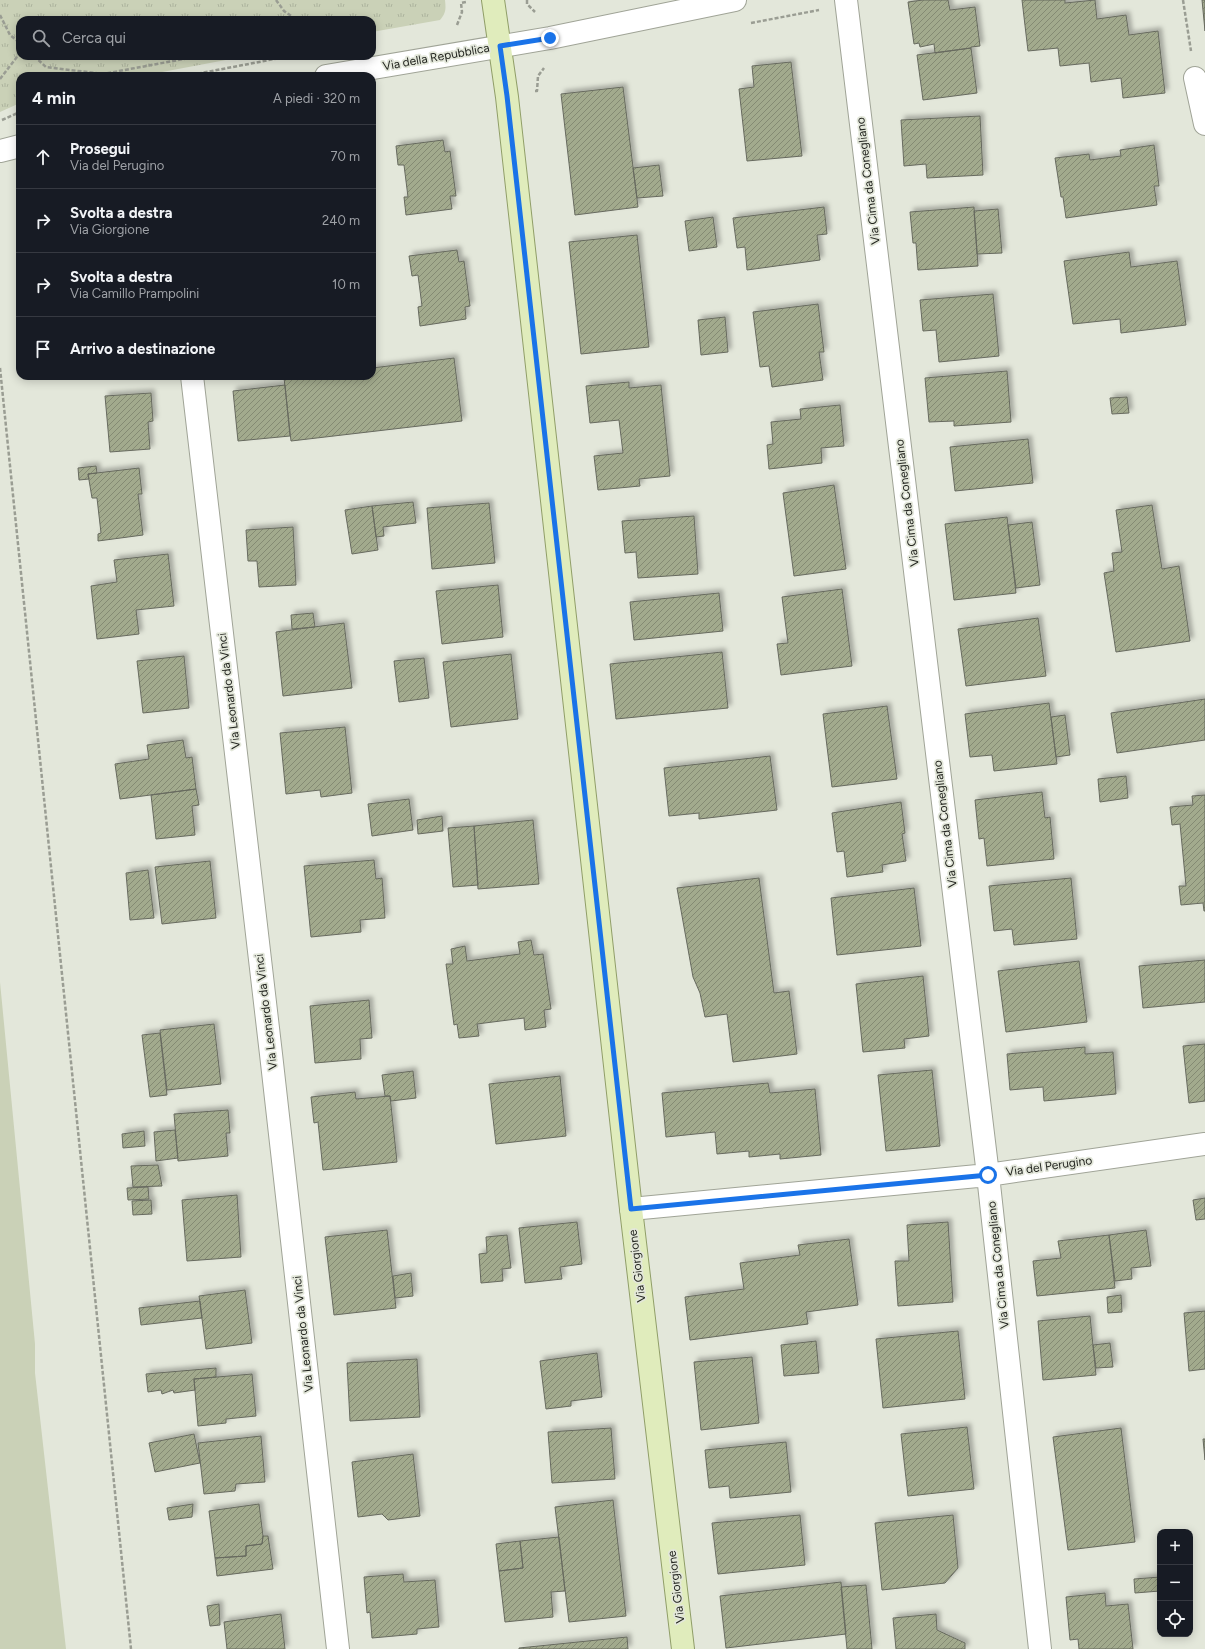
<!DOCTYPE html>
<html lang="it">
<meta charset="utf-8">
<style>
:root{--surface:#171b24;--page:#20242c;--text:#f1f3f6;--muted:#9ea1a6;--line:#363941}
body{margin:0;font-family:Figtree,sans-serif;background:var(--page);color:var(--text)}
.controls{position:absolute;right:12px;bottom:12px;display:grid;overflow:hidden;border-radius:8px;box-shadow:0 2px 10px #0003}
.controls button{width:36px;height:36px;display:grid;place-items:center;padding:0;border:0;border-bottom:1px solid var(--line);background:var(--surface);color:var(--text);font:20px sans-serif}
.stop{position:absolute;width:12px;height:12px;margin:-9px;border:3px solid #1a73e8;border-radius:50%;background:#fff}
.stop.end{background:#1a73e8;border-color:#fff;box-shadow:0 1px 4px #0008}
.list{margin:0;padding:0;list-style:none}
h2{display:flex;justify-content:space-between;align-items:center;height:52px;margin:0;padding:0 16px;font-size:17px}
h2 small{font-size:13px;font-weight:400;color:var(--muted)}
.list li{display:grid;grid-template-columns:26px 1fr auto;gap:12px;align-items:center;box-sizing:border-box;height:64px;padding:0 16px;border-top:1px solid var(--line)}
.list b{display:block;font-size:15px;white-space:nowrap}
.list p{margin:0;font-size:13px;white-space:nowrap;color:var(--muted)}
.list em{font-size:13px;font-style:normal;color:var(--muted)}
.icon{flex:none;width:22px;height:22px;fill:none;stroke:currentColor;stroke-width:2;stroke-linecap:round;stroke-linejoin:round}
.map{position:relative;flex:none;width:1205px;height:1649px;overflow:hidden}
.search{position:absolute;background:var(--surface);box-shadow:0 2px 10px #0003;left:16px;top:16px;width:360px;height:44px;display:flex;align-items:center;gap:10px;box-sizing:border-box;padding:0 14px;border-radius:12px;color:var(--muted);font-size:15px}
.panel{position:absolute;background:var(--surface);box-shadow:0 2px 10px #0003;left:16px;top:72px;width:360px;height:308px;border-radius:12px}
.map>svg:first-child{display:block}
.park{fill:url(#park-tufts)}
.pitch{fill:#cad1b7}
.building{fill:url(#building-hatch);stroke:#676a5f;filter:url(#shadow)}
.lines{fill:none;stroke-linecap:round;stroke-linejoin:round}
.minor-casing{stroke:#a0a497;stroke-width:24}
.major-casing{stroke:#909e68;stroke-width:24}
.path{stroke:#9a9d93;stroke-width:2.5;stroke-dasharray:4 2;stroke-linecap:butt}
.minor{stroke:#fff;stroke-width:22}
.major{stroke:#e0ecbc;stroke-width:22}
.route{stroke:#1a73e8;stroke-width:5}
.labels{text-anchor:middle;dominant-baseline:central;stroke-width:3.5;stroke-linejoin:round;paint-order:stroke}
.street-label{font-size:12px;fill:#232520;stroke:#e3e7da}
</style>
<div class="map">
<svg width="1205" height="1649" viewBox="0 0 1205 1649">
<defs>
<pattern id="park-tufts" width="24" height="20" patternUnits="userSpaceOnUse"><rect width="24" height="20" fill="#cad1b7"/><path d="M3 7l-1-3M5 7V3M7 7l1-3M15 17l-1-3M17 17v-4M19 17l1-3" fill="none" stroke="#adb39d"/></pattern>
<pattern id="building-hatch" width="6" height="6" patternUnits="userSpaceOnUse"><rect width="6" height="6" fill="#a2aa8d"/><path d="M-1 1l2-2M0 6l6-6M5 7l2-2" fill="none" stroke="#848a73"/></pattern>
<filter id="shadow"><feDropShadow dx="3.5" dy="-3.5" stdDeviation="2" flood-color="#0004"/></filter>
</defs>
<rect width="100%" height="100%" fill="#e3e7da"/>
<path class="park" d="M0,0H445C446,9 446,13 440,20L372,32V20H20V56H247L141,76H20V103L0,112Z"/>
<path class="pitch" d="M0,982L35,1344V1373L66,1649H0Z"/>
<path class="building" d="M923,0H948L950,10L975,7L980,46L971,47V48L935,53L934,44L920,47L919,43L914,44L908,2Z
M1022,0H1065V3L1095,0L1097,19L1126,15L1129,35L1158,31L1165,93L1123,98L1121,78L1091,82L1089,63L1060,66L1058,48L1028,51Z
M1202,0H1205V31Z
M971,48L977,93L923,100L917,55Z
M791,62L802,156L747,161L739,89L754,87L752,66Z
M623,87L638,207L575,215L561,94Z
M980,116L983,175L927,178L926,164L904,166L901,120Z
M443,140L445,152L450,151L456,196H450L452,209L406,215L404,197H408L404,165H398L396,146Z
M1154,145L1159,186H1154L1157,205L1066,218L1063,197H1061L1055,158L1089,154L1090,160L1121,156L1120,150Z
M659,165L663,196L637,198L633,168Z
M824,207L827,234L817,235L820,260L747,270L745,247L737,248L733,218Z
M974,207L978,266L918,270L916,243H913L910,212Z
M998,209L1002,253L977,254L974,211Z
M713,217L717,247L689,251L685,221Z
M637,235L649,347L581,354L569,242Z
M457,250L459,262L464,261L470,306L465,307L466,319L420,326L418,307L422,306L418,275L412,276L409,256Z
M1129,252L1131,267L1177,261L1186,325L1121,333L1120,319L1073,324L1064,261Z
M993,294L999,356L939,362L936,330L923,331L920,300Z
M818,304L824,352H819L823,380L772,387L769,366L760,367L753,312Z
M725,317L728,352L701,355L698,320Z
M454,358L462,421L291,441L284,378L299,376H372V368Z
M1007,371L1011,422L954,426V421L929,422L925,378Z
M629,382V388L661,385L670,476L639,479L640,486L598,490L594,456L623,453L619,420L590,423L586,386Z
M285,385L290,436L238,441L233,391Z
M151,393L153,421L148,422L150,449L110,452L105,396Z
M1127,397L1129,413L1112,414L1110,398Z
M840,405L844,446L821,448L822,463L769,469L767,445L773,444L771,422L801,419L800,409Z
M1028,439L1033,483L955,491L950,447Z
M96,466L97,473L88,474L89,479L79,480L78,468Z
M139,468L142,494H138L143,535L98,541V534L101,533L97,498H92L88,474Z
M834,485L846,569L794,576L783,493Z
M413,502L416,523L383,527L384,536L376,537L372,506Z
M489,503L495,563L432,569L427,508Z
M1152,505L1162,569L1179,566L1190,641L1116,652L1104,573L1114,571L1112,553L1122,552L1116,510Z
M372,506L378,550L352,554L345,510Z
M694,516L698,574L638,578L636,552L625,553L622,521Z
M1007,517L1016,593L954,600L945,524Z
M1032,522L1040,585L1016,588L1008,525Z
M293,527L296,585L259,587L257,561H248L246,530Z
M168,554L174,606L136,610L139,634L97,639L91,586L117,582L114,560Z
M498,585L503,637L442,644L436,591Z
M842,589L852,666L781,675L777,644L788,643L782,597Z
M719,593L723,631L634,640L630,602Z
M313,613L315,627L292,629L291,615Z
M1038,618L1046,676L966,686L958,629Z
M344,623L352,688L283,696L276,632Z
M722,652L728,708L616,719L610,664Z
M511,654L518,719L451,727L443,662Z
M184,656L189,708L143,713L137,661Z
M424,658L429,698L399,702L394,661Z
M1205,699V740L1117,753L1111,713Z
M1049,703L1057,764L994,771L992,755L970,757L965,714Z
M887,706L897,779L832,787L823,714Z
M1065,715L1070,755L1056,757L1051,717Z
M345,727L352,793L321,797L320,790L286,794L280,733Z
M183,740L186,758L192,757L196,789L120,799L115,764L149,759L147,745Z
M770,756L777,810L699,819V813L669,816L664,768Z
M1126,776L1128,798L1100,802L1098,779Z
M196,789L199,805L192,806L195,835L156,839L151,795Z
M1042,792L1045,818L1050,817L1054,859L987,866L984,838L979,839L975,800Z
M1205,795V911H1204L1203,903L1181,905L1179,886H1186L1180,824L1172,825L1170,807L1193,805L1192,796Z
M409,799L413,830L372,836L368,804Z
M901,802L905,833L902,834L906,861L882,865L883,872L847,877L844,851L837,852L832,813Z
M442,816L443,831L418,834L417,820Z
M533,820L539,884L478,889L474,826Z
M474,826L478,885L453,887L448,828Z
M374,860L376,879L382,878L385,918L360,920L361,932L311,937L304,866Z
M210,861L216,918L162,924L155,867Z
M148,870L154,918L130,920L126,873Z
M759,878L774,993L789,991L797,1054L733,1062L727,1014L705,1017L700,993L693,977L677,888Z
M1071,878L1077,939L1014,945L1012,929L994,931L989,886Z
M914,888L921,946L837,955L831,898Z
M531,940L534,955L543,954L551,1009L544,1010L546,1027L525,1030L524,1018L477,1024L479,1036L459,1038L457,1024L454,1025L446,964H453L451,949L465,946L467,961L520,954L518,942Z
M1205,960V1002L1143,1008L1139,966Z
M1079,961L1087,1022L1006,1032L998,971Z
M923,976L929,1036L904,1039L905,1048L863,1052L856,984Z
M369,1000L372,1038L360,1039L361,1059L315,1063L310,1006Z
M214,1024L221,1084L167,1090L160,1030Z
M160,1033L167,1095L150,1097L142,1035Z
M1205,1044V1101L1189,1103L1183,1046Z
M1085,1047V1054L1113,1052L1116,1094L1044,1101L1043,1087L1010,1090L1007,1054Z
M932,1070L940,1146L886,1151L878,1075Z
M413,1071L416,1098L391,1101L390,1096H385L382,1075Z
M560,1076L566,1136L496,1144L489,1084Z
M768,1083L770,1093L815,1089L821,1155L780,1159V1154L749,1157V1151L717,1154L715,1132L666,1137L662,1093Z
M355,1092L356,1099L390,1096L397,1162L323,1170L318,1122L314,1123L311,1097Z
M228,1110L230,1133H226L228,1156L178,1161L174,1114Z
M175,1130L178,1158L156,1161L154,1132Z
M144,1131L145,1146L123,1148L122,1134Z
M158,1165L162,1186L133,1187L131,1166Z
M148,1187L149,1199L128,1200L127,1188Z
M237,1195L241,1257L187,1261L182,1200Z
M1205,1198V1219L1196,1220L1193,1200Z
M151,1200L152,1214L133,1215L132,1201Z
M577,1222L582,1264L560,1267L562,1279L525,1283L519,1228Z
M948,1222L953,1302L898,1306L895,1261H909L907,1225Z
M387,1230L396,1308L334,1315L325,1237Z
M1146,1230L1151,1266L1131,1268L1132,1279L1115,1281L1109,1235Z
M507,1235L511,1268L502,1269L503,1281L481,1283L479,1254L487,1253L486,1237Z
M1109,1235L1115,1288L1037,1296L1033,1261L1061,1258L1058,1241Z
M849,1239L858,1305L806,1312L808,1324L690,1340L685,1297L744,1289L740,1263L800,1255L798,1245Z
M411,1273L413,1296L395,1298L393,1276Z
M245,1290L252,1343L206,1349L199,1296Z
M1121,1295L1122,1312L1108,1313L1107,1297Z
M200,1301L202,1318L141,1325L139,1308Z
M1205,1311V1369L1189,1371L1184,1313Z
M1090,1316L1096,1375L1043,1380L1038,1321Z
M958,1331L965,1399L883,1408L876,1339Z
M816,1341L819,1373L784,1376L781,1345Z
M1110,1343L1113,1367L1096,1368L1093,1345Z
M597,1353L602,1397L571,1401V1406L546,1409L540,1361Z
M752,1357L759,1423L701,1430L694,1362Z
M417,1359L420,1417L350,1421L347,1363Z
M216,1368V1377L194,1379L195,1390L174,1393L173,1390L162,1394L161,1390L148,1392L146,1374Z
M252,1374L256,1416L226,1419V1423L198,1426L194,1379Z
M967,1427L974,1489L908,1496L901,1434Z
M611,1428L615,1479L552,1483L548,1432Z
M1121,1428L1135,1542L1068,1550L1053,1437Z
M194,1434L200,1463L155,1472L149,1443Z
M261,1436L265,1482L236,1484L235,1491L204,1494L198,1443Z
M1203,1439H1205V1460Z
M786,1442L791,1492L730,1498L729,1486L709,1488L705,1450Z
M413,1454L420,1516L388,1520L382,1514L358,1517L352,1462Z
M613,1500L626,1616L569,1622L555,1507Z
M193,1504L192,1517L169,1520L167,1508Z
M259,1504L263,1536L262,1544L246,1546V1556L215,1558L209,1511Z
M800,1515L805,1565L718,1574L712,1523Z
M953,1515L958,1568L945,1583L882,1590L875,1523Z
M263,1536H268L273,1569L217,1576L215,1558L246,1556V1546L262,1544Z
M559,1537L565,1591L551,1592L553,1617L505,1622L499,1571L523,1568L520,1541Z
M520,1541L523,1568L499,1571L496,1544Z
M403,1574L404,1582L435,1580L439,1627L417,1629V1634L372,1638L370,1612L367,1613L364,1577Z
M1160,1577V1591L1135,1593L1134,1579Z
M841,1582L846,1634L726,1648L720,1596Z
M866,1585L872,1649H847L841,1587Z
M1105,1593L1106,1606L1128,1604L1133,1649H1079L1078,1639L1070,1640L1066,1597Z
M219,1604L220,1625L210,1626L207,1606Z
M281,1614L285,1649H227L224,1622Z
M936,1614L937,1630L965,1643V1649H896L893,1618Z
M627,1637L628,1649H519V1648Z"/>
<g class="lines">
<defs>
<path id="minor" d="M846,0L988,1175L1040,1649
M326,76L550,38L735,0
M1195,78L1205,124
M0,151L20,146
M192,376L271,1054L338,1649
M631,1209L988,1175L1205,1144"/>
<path id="major" d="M493,0L507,97L631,1209L683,1649"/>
</defs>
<use href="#minor" class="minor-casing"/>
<use href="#major" class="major-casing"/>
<path class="path" d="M276,0L284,11L297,20
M527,0V4L535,12
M1183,0L1191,51
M0,15L10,35L20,43
M751,23L819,10
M457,25L462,12L461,3L466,2
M34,56L46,67L103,74L200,56
M186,76L290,56
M0,79L20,53
M535,91H537L538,76L544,68
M2,120L20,112
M0,368L131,1649"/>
<use href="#minor" class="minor"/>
<use href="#major" class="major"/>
</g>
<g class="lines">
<path class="route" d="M550,38L500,46L507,96L631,1209L988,1175"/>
</g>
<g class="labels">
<g class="street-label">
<text transform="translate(436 57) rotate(-10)">Via della Repubblica</text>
<text transform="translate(868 181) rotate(-97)">Via Cima da Conegliano</text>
<text transform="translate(907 503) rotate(-97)">Via Cima da Conegliano</text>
<text transform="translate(229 691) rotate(-97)">Via Leonardo da Vinci</text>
<text transform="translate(945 824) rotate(-97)">Via Cima da Conegliano</text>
<text transform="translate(266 1012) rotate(-97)">Via Leonardo da Vinci</text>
<text transform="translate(1049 1166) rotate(-8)">Via del Perugino</text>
<text transform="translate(998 1265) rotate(-96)">Via Cima da Conegliano</text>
<text transform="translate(637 1266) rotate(-97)">Via Giorgione</text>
<text transform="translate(303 1334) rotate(-96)">Via Leonardo da Vinci</text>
<text transform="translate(676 1587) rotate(-97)">Via Giorgione</text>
</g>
</g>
</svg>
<div class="controls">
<button>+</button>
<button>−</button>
<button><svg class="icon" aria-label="locate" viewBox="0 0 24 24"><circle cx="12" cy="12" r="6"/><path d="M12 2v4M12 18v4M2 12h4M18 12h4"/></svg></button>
</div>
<div class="stop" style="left:988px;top:1175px"></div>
<div class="stop end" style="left:550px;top:38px"></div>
<div class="search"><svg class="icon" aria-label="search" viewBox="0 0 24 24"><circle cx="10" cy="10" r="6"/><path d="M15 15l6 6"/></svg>Cerca qui</div>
<section class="panel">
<h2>4 min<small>A piedi · 320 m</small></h2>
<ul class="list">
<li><svg class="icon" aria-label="ahead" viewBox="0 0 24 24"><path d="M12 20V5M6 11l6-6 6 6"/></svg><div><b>Prosegui</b><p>Via del Perugino</p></div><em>70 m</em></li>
<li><svg class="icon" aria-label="right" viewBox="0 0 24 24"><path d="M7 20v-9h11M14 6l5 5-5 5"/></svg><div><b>Svolta a destra</b><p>Via Giorgione</p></div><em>240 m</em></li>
<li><svg class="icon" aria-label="right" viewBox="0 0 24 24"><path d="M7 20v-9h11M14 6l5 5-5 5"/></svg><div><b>Svolta a destra</b><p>Via Camillo Prampolini</p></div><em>10 m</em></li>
<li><svg class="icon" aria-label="arrive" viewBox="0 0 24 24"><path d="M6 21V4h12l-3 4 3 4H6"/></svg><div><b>Arrivo a destinazione</b></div></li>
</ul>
</section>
</div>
